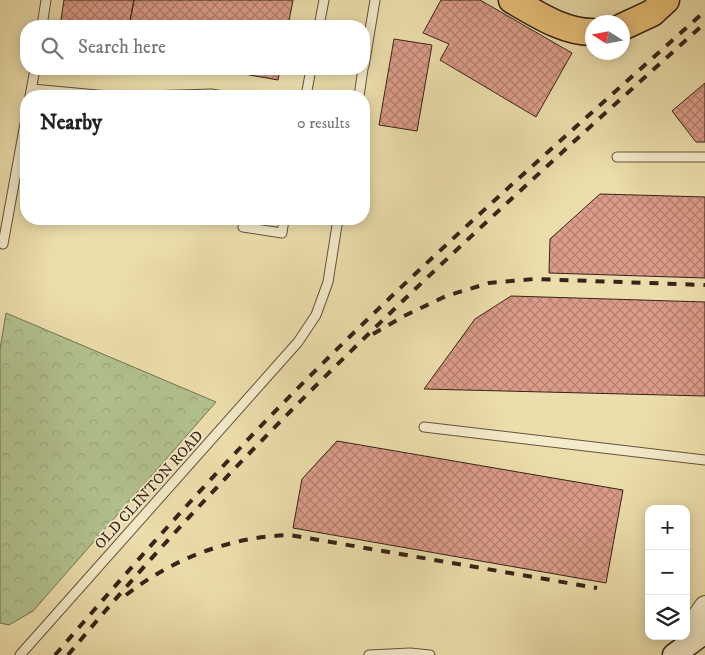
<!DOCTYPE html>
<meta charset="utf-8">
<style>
:root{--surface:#fff;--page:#f6f6f6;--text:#222;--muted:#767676;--line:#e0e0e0}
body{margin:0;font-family:"IM FELL DW Pica",serif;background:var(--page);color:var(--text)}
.controls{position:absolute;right:15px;bottom:15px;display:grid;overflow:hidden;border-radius:10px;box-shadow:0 2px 12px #0003}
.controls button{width:45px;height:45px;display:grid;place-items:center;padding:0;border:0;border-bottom:1px solid var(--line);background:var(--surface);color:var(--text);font:25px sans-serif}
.compass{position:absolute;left:585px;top:15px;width:45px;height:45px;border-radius:50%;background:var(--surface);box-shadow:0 2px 12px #0003;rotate:281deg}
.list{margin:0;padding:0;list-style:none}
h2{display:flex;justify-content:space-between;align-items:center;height:65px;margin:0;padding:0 20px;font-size:21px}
h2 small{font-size:16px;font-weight:400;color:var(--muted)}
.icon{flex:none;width:28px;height:28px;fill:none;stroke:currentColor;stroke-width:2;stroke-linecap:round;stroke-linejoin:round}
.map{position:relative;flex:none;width:705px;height:655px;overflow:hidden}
.search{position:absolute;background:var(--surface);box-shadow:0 2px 12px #0003;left:20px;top:20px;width:350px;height:55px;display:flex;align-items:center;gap:12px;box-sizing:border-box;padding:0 18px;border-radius:20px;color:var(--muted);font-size:19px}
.panel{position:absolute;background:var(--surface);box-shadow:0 2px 12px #0003;left:20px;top:90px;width:350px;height:135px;border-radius:20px}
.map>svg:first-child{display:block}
.forest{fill:url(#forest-crowns);stroke:#747252}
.building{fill:url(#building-cross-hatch);stroke:#372317}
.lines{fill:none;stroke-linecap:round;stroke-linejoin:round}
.service-casing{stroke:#64523c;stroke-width:11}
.tertiary-casing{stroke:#64523c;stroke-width:22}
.secondary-casing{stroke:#372317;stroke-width:25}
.primary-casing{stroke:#372317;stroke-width:29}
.service{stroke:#f3eac9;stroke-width:9}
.tertiary{stroke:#f3eac9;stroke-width:20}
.secondary{stroke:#f3eac9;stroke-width:22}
.primary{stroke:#e6bf76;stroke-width:26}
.rail{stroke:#372317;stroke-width:4;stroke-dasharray:9 9;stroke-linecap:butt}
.labels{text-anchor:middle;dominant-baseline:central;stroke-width:4;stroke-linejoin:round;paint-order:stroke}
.street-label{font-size:15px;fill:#372317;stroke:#f3eac9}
</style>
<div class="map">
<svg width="705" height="655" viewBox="0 0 705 655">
<defs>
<pattern id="forest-crowns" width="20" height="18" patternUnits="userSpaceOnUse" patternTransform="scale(1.25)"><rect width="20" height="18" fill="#b2c28e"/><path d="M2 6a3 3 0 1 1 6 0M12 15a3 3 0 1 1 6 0" fill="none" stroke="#9aa67a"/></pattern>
<pattern id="building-cross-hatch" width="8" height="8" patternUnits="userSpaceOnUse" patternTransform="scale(1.25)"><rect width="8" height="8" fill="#dc9c89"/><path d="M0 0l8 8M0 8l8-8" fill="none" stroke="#b37f6f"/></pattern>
</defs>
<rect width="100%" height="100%" fill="#ecdeac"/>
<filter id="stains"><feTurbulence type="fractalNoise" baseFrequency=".004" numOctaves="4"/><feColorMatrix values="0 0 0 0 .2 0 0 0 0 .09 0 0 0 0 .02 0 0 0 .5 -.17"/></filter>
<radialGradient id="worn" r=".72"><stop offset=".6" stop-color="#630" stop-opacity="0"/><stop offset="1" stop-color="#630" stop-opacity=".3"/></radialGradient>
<path class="forest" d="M6,313L216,402L33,611L9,625L0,623V349Z"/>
<path class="building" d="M64,0H134L129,26H60Z
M134,0H293L288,26H129Z
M441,0H480L572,53L536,117L440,60L449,44L423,33Z
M394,39L432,45L417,131L379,125Z
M216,69H280L278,80Z
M705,83V142H696L672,111Z
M600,194L705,197V278L549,273L550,239Z
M511,296L705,302V396L424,389L475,319Z
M337,441L623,490L606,583L293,528L302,479Z"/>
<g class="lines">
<defs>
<path id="service" d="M42,26L46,0
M319,26L324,0
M364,66L375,0
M32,89L108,96
M30,96L35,69
M147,96L211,94L223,96
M306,96L311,69
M359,96L363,69
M617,157H705
M244,219L243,227L282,233L284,219
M3,244L26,118
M424,427L705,460
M20,655L298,342L316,315L328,282L338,219
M369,655L410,653L430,655"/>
<path id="tertiary" d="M686,633L705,606"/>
<path id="secondary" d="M674,655L705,632"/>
<path id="primary" d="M512,0C537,14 563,32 592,32
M622,27L652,13L666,0"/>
</defs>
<use href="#service" class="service-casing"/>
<use href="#tertiary" class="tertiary-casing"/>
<use href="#secondary" class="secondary-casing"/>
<use href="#primary" class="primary-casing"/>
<use href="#service" class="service"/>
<use href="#tertiary" class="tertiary"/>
<use href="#secondary" class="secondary"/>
<use href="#primary" class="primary"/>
<path class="rail" d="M373,334L404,316L446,296L489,283L534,279L705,285
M126,595C174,558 229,537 290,535L597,588
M55,655C140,557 225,460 316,370C441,245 574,129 705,11
M68,655C260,424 482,224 705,23"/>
</g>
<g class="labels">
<g class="street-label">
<text transform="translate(149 490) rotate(-48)">OLD CLINTON ROAD</text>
</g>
</g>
<rect width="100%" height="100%" filter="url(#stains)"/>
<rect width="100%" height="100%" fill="url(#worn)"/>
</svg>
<div class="controls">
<button>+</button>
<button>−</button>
<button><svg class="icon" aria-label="layers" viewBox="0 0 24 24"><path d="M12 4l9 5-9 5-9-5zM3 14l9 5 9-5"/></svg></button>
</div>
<svg class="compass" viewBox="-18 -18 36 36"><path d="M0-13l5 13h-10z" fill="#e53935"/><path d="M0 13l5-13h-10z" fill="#767676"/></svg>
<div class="search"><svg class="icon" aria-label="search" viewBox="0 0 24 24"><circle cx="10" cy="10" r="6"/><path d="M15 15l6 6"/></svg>Search here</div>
<section class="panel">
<h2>Nearby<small>0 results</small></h2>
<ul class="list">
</ul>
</section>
</div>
